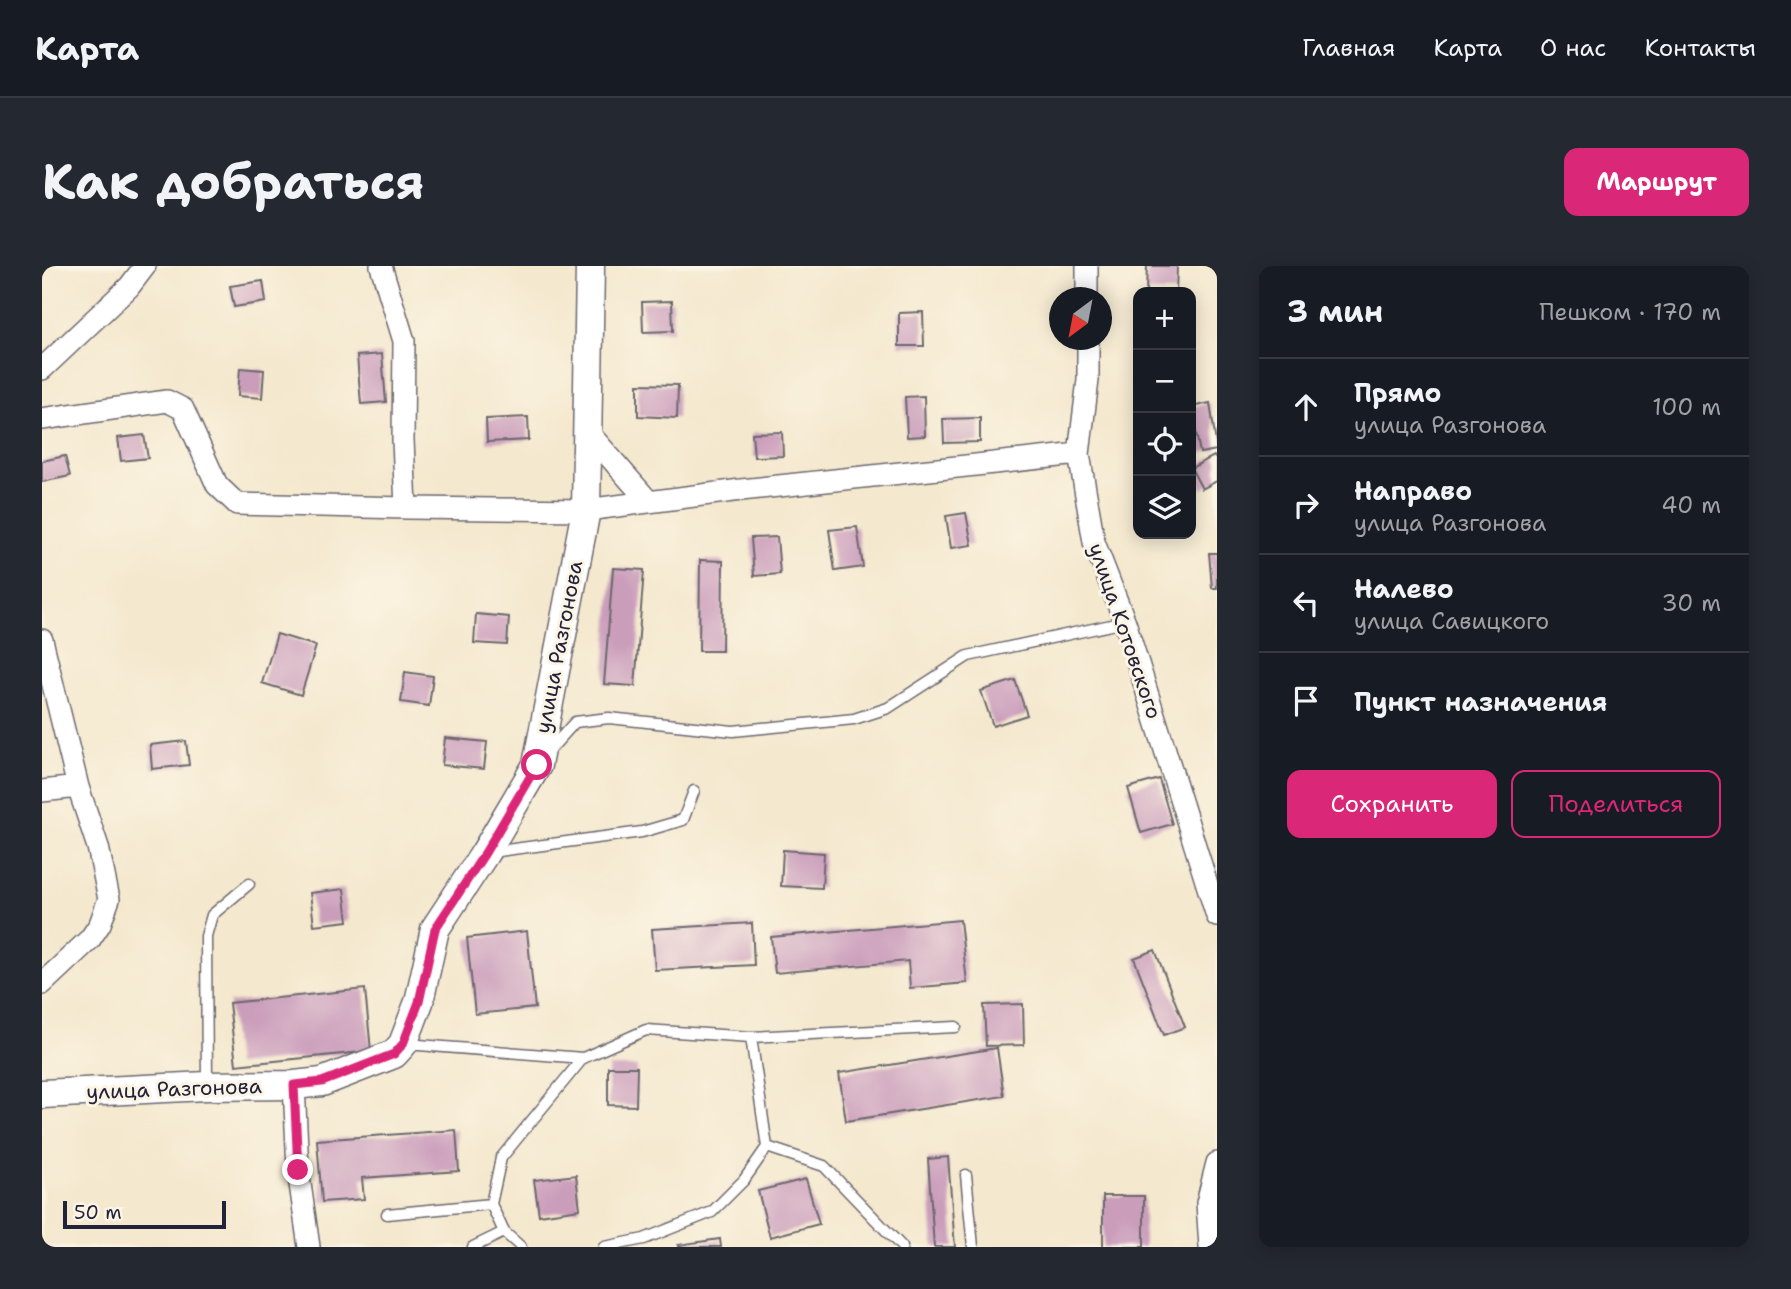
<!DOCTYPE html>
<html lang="ru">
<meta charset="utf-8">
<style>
:root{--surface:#171b24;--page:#242831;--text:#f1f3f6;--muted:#9ea1a6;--line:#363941;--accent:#db2777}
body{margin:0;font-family:"Shantell Sans",sans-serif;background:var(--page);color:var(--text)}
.controls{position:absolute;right:21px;top:21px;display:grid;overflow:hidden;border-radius:14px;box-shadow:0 4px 18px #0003}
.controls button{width:63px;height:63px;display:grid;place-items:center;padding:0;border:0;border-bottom:2px solid var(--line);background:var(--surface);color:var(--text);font:35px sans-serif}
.compass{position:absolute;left:1007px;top:21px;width:63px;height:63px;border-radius:50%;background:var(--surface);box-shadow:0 4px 18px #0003;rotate:212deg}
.scale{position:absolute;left:21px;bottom:18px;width:163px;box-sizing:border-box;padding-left:7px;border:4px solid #22223b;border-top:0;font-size:19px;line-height:24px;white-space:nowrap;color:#22223b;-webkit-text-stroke:5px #fcf5e5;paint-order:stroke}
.stop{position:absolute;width:21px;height:21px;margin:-16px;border:5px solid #db2777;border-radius:50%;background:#fff}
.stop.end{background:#db2777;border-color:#fff;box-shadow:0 2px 7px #0008}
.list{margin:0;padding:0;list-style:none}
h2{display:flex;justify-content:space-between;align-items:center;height:91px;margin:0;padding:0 28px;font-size:30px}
h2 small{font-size:23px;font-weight:400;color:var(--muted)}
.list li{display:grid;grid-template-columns:46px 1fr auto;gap:21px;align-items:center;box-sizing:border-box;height:98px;padding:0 28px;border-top:2px solid var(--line)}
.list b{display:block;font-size:26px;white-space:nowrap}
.list p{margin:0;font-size:23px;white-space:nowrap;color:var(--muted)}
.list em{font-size:23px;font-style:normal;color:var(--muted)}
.actions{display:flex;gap:14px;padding:21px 28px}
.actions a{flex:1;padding:16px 0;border:2px solid var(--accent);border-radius:14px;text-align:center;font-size:24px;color:var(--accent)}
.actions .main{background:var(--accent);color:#fff}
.icon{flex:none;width:38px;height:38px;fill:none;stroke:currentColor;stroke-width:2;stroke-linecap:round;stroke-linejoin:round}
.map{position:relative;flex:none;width:1175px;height:981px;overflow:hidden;border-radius:14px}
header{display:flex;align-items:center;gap:42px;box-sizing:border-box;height:98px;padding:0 35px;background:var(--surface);border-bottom:2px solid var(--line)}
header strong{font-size:33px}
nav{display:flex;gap:38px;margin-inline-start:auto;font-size:24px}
.intro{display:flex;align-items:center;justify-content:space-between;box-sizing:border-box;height:168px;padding:0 42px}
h1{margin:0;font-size:49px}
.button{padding:18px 32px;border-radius:14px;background:var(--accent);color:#fff;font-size:24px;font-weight:700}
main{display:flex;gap:42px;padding:0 42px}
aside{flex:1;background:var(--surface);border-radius:14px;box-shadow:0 4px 18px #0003}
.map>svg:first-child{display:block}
.building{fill:#ca9dbb}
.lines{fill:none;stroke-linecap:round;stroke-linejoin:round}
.service-casing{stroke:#6c676e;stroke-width:13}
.minor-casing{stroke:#6c676e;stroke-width:24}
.tertiary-casing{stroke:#6c676e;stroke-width:31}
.service{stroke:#fff;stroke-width:10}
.minor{stroke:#fff;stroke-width:21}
.tertiary{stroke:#fff;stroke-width:28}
.route{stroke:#db2777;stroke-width:9}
.labels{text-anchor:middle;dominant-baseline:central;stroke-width:6;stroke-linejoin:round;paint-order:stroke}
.street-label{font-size:21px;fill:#22223b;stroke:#fcf5e5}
</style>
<header>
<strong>Карта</strong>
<nav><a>Главная</a><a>Карта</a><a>О нас</a><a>Контакты</a></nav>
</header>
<div class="intro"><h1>Как добраться</h1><a class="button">Маршрут</a></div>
<main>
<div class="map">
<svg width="1175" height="981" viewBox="0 0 1175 981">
<rect width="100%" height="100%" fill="#fcf5e5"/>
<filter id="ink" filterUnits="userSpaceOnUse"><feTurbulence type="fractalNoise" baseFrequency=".0143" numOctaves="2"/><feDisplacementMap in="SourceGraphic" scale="14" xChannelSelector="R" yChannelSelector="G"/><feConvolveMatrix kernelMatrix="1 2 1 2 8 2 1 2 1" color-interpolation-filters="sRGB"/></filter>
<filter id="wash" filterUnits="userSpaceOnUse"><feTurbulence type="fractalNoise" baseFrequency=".00686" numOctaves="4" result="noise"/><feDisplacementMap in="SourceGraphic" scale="28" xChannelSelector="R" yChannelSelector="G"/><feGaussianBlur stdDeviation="1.57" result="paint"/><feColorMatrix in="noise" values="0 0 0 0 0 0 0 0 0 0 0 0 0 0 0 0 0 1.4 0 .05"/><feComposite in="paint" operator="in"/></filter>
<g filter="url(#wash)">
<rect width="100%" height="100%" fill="#f4e8ce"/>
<g id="blocks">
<path class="building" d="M1105,0H1135L1134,26H1104Z
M221,15L224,36L192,41L188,20Z
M630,35L631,65L601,66L600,36Z
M881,46L882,80H857V47Z
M340,88L344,136L319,138L315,90Z
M198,102L222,104L220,132L196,130Z
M596,118L636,119L635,152L596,150Z
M882,130L883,170L865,171L863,131Z
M1168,137L1175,184L1158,187L1149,141Z
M486,151L487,174L445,176L444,153Z
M938,152V176L902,177L901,153Z
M740,166L741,190L712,191L710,167Z
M102,169L106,192L79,195L76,172Z
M23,190L28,210L0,216V195Z
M1172,190L1175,195V215L1160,223L1149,202Z
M924,247L930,279L909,282L904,250Z
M815,261L821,301L793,305L787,264Z
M735,271L738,308L712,310L709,272Z
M1167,287H1175V322H1170Z
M658,294L681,295L680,385H657Z
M571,302L602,304L593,420L562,418Z
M434,348L467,351L465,379L432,377Z
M235,368L274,380L259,429L220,417Z
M363,406L391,410L387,440L359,436Z
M973,414L985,449L951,460L939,425Z
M403,472L445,476L442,503L400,499Z
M144,475L147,499L110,503L108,479Z
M1117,513L1130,558L1099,567L1086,522Z
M741,584L782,587L780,622L739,620Z
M302,623L306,655L272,659L268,627Z
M918,654L925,717L868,722L866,695L733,707L729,671Z
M710,657L712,699L613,704L610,663Z
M485,665L493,742L433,748L425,672Z
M1113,684L1143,761L1122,769L1092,692Z
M323,723L329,785L194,799L187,737Z
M981,738L982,779L944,780L942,739Z
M955,782L962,830L804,855L797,807Z
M566,801H595L594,840L566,839Z
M414,864L417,905L320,912L322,933L280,936L275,874Z
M906,891L913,981H892L886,893Z
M534,909L538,943L497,949L492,914Z
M764,913L777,958L728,971L716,925Z
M1061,930H1102V981H1061Z
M678,973L679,981H636V979Z"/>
</g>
</g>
<g filter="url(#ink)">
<use href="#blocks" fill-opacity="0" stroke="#6c676e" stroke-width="2"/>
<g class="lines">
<defs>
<path id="service" d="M506,486L533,456L567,452L691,465L812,453L846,442L926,390L1083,356
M449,586L600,566L641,554L652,525
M364,778L541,792L604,764L709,771L914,761
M165,818L164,670L170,649L207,618
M725,881L782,900L860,981
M924,909L931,981
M345,948L449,938
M431,981L462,966
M479,981L462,966L449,938L459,892L541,792
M562,981L602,973L670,946L702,914L725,881L709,771"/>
<path id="minor" d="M339,0L362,75L361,174L364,242L544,244L699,224L1037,188
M1045,0V32
M1046,74V114L1037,188L1052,276L1083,356L1175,650
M0,103L87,21L103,0
M0,153L125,135L141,143L175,219L195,238L364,242
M545,165L607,236
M0,374L36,521L56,581L67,633L58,658L48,673L0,718
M0,525L36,521
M252,819L256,904L267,981
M1168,981L1165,937L1175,897"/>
<path id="tertiary" d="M0,828L165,820L252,819L280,816L352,788L361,778L377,736L393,663L443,587L495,499L544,244L548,0"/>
</defs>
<use href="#service" class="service-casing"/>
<use href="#minor" class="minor-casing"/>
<use href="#tertiary" class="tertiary-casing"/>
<use href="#service" class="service"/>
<use href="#minor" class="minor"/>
<use href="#tertiary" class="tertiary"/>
</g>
</g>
<g class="lines" filter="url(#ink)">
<path class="route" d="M256,904L252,819L280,816L352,788L361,778L377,736L393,663L443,587L495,499"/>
</g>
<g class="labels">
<g class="street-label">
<text transform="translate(1083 365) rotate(71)">улица Котовского</text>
<text transform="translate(517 381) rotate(-79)">улица Разгонова</text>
<text transform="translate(132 823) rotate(-2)">улица Разгонова</text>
</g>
</g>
</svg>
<div class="controls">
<button>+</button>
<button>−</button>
<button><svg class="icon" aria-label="locate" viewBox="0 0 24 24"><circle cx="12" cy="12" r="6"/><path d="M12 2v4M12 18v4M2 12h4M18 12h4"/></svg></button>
<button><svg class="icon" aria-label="layers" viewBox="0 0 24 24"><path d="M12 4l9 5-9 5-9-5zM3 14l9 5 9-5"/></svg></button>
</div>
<svg class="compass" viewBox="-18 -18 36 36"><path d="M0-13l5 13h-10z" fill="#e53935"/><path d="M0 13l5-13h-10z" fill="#9ea1a6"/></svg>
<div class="scale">50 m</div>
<div class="stop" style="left:495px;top:499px"></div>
<div class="stop end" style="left:256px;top:904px"></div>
</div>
<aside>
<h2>3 мин<small>Пешком · 170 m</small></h2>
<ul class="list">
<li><svg class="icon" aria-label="ahead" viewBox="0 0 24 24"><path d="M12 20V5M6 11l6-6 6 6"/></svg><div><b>Прямо</b><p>улица Разгонова</p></div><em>100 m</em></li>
<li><svg class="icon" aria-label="right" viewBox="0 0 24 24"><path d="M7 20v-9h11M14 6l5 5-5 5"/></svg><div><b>Направо</b><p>улица Разгонова</p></div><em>40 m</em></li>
<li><svg class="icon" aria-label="left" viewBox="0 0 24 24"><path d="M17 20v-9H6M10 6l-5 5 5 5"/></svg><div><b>Налево</b><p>улица Савицкого</p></div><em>30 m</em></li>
<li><svg class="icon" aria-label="arrive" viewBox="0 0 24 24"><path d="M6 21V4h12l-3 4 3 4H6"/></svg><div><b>Пункт назначения</b></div></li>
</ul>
<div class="actions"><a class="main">Сохранить</a><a>Поделиться</a></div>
</aside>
</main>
